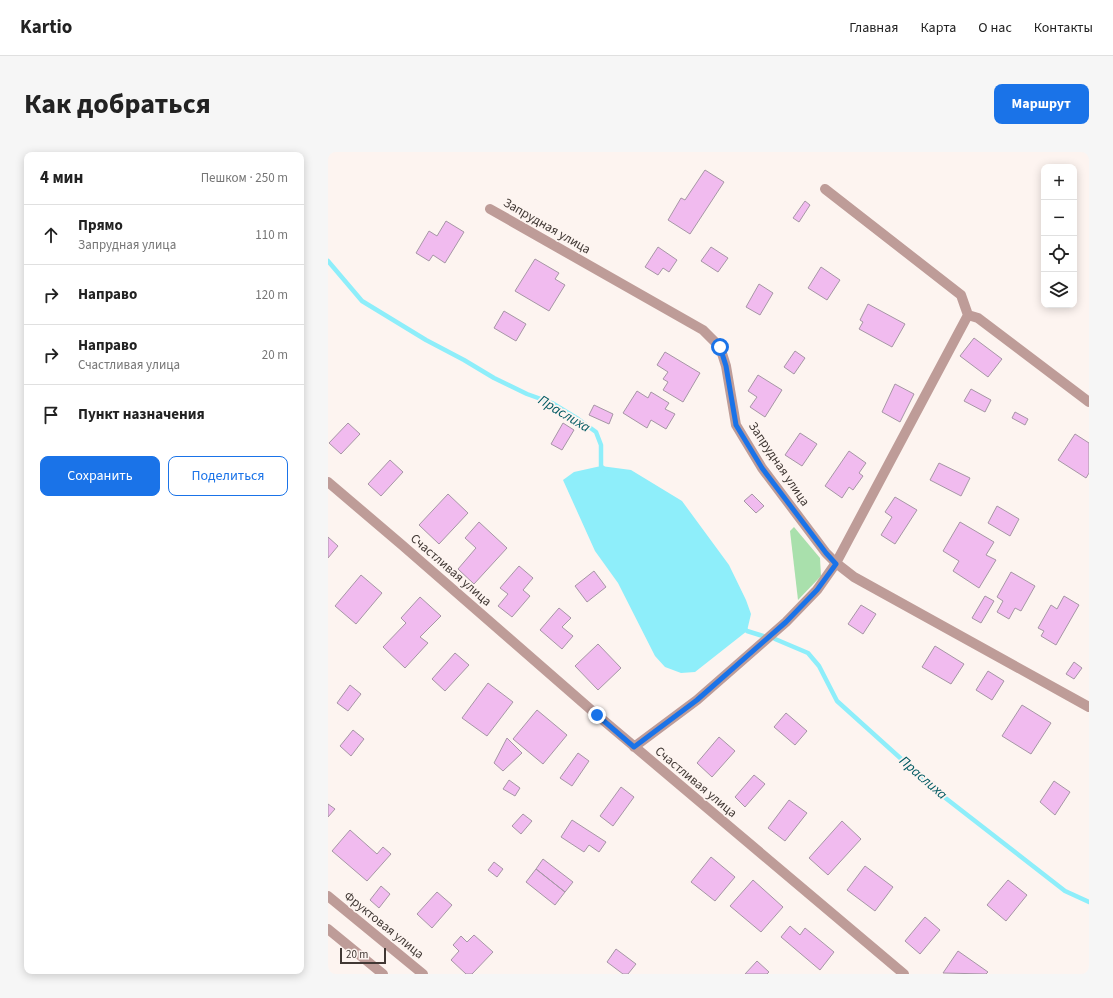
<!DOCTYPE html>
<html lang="ru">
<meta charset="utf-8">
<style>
:root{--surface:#fff;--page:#f6f6f6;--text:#222;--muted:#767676;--line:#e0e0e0;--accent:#1a73e8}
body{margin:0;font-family:"Source Sans 3",sans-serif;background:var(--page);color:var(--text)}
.controls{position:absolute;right:12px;top:12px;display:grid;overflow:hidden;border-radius:8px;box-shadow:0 2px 10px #0003}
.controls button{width:36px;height:36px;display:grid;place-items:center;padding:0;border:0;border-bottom:1px solid var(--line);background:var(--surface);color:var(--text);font:20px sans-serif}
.scale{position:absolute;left:12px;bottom:10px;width:46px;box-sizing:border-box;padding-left:4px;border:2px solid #413834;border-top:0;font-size:11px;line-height:14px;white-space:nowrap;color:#413834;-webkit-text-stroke:3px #fdf4f0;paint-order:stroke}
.stop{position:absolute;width:12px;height:12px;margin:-9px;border:3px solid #1a73e8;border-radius:50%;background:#fff}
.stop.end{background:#1a73e8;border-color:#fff;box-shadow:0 1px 4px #0008}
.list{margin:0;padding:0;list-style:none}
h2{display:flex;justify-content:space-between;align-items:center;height:52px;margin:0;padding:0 16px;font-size:17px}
h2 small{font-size:13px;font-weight:400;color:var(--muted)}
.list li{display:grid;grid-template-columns:26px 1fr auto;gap:12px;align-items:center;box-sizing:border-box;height:60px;padding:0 16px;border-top:1px solid var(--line)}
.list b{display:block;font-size:15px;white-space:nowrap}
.list p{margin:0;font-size:13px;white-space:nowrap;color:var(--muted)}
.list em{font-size:13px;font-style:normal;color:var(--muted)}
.actions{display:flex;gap:8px;padding:12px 16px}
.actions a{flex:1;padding:9px 0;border:1px solid var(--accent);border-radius:8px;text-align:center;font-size:14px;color:var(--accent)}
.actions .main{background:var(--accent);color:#fff}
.icon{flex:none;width:22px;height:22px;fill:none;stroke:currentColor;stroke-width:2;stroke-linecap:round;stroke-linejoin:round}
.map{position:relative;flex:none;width:761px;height:822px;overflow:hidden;border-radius:8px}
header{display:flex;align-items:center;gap:24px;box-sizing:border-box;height:56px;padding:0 20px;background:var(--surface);border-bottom:1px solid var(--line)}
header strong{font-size:19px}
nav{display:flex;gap:22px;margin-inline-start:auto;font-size:14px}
.intro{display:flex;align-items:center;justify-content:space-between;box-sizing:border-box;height:96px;padding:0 24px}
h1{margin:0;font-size:28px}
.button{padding:10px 18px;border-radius:8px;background:var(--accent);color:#fff;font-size:14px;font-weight:700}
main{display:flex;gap:24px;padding:0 24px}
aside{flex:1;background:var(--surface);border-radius:8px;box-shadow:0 2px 10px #0003}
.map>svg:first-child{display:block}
.green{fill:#a9e0ac}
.water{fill:#8eeefa}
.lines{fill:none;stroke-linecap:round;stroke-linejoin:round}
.stream{stroke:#8eeefa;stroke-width:4.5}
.building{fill:#f1bbef;stroke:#a696a5}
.minor{stroke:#be9c98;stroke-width:10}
.route{stroke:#1a73e8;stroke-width:5}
.labels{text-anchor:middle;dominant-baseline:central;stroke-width:3.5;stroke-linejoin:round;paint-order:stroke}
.street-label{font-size:13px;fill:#413834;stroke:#fdf4f0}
.water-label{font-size:14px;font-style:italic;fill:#005962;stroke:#fdf4f0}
</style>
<header>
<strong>Kartio</strong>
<nav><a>Главная</a><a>Карта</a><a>О нас</a><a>Контакты</a></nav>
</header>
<div class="intro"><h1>Как добраться</h1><a class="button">Маршрут</a></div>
<main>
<aside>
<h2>4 мин<small>Пешком · 250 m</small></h2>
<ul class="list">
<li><svg class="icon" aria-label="ahead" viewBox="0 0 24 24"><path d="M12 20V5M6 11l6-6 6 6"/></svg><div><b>Прямо</b><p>Запрудная улица</p></div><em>110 m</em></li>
<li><svg class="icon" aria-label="right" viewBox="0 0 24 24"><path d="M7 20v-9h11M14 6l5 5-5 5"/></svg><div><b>Направо</b></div><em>120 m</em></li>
<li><svg class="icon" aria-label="right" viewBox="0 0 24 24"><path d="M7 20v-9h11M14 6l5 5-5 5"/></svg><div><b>Направо</b><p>Счастливая улица</p></div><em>20 m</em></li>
<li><svg class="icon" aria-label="arrive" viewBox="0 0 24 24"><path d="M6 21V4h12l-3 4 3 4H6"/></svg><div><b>Пункт назначения</b></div></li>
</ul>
<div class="actions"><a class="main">Сохранить</a><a>Поделиться</a></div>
</aside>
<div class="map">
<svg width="761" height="822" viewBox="0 0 761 822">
<rect width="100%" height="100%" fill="#fdf4f0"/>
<path class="green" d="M466,375L492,406L493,424L470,448L462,379Z"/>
<path class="water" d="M273,314L303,318L354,349L401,413L418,448L423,462L419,479L367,520L353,521L337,515L327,504L290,431L267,399L235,328L246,320Z"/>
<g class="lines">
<path class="stream" d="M0,109L34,149L98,188L136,208L166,226L199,242L224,251L250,267L268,280L273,293V314L277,318
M415,475L419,479L435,484
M447,487L480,501L491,514L509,549L611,641L737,739L761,750"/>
</g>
<path class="building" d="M377,18L396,30L362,82L340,68L353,46L357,48Z
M477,49L482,53L471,70L465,66Z
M118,69L136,80L117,111L105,103L101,109L88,101L101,79L109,84Z
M330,95L349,108L341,120L335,116L330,123L317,115Z
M383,95L400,106L390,120L373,109Z
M207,107L231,121L227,127L237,133L221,159L187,139Z
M493,115L512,128L499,148L480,136Z
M431,132L445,141L432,163L418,155Z
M540,152L577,172L564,195L531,177L535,170L532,168Z
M176,159L198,172L188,189L166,176Z
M646,186L674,207L660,225L632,204Z
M467,199L477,206L466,222L456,215Z
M337,200L372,221L355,250L335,238L340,230L335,227L340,220L329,213Z
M430,223L454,238L437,265L422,255L429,245L420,239Z
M567,232L586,242L572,270L554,260Z
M643,237L663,248L657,260L636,249Z
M309,239L320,246L323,240L341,251L337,257L347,262L338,277L323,268L319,276L295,261Z
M266,253L285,262L281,272L261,263Z
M687,260L700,267L697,273L684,266Z
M20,271L32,282L13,302L1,291Z
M235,271L246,278L234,298L223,292Z
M472,281L489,292L474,314L457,303Z
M747,282L761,291V321L758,326L730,308Z
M521,299L538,311L531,321L535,324L525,338L521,335L514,346L497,334Z
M62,308L75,320L53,344L40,332Z
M611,311L642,326L633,344L602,328Z
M120,342L140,361L111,392L91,373Z
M424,342L436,354L428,361L416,349Z
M567,345L589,358L567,392L553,383L564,365L557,360Z
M669,354L691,367L682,384L660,371Z
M151,370L179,396L146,432L130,417L148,396L137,386Z
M632,370L666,390L658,403L668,408L651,436L625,419L631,409L615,399Z
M0,385L10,394L0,406Z
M191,414L205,426L195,438L202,444L184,465L170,454L180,442L172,436Z
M266,419L278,435L259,450L247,434Z
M683,420L707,434L693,459L687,456L681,467L669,460L675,449L669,445Z
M33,423L54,441L28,472L7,454Z
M657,444L666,449L653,471L644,466Z
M736,444L751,453L728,493L713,484L716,479L710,476L723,453L729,457Z
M92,445L113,464L92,485L100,491L77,516L55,495L78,471L73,466Z
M533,453L548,462L535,482L520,472Z
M231,456L243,466L234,475L245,484L234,497L212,478Z
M270,492L293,516L270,538L247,514Z
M607,494L636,512L623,532L594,515Z
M127,501L141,513L117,539L104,527Z
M746,510L754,516L746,527L738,522Z
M660,519L676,529L664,548L648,538Z
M160,531L185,550L159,584L134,566Z
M22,533L33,542L20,559L9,551Z
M694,553L723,571L703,602L674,584Z
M209,558L239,583L215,612L185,587Z
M458,561L479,579L467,593L446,575Z
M25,578L36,587L23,604L12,594Z
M391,585L407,599L384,625L369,611Z
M179,586L194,601L175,619L166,611Z
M250,601L261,609L244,634L232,626Z
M426,623L437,632L417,655L407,645Z
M181,628L192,636L187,644L175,637Z
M726,629L742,640L727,663L712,650Z
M293,635L306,645L285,674L272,664Z
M461,648L479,661L457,689L440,676Z
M0,652L7,657L0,665Z
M195,662L204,669L193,682L184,674Z
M244,668L278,690L271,700L261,693L256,700L233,685Z
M514,669L533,687L500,723L481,706Z
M22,678L49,702L55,695L63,702L39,729L4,699Z
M383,705L407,725L387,749L363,730Z
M215,707L245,730L237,740L208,717Z
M166,710L175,717L169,725L160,718Z
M537,714L565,735L547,759L519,738Z
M208,717L237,740L227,753L198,730Z
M425,728L455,755L433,780L402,754Z
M680,728L699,743L678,769L659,753Z
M53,734L62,742L51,756L42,748Z
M109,740L124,753L104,776L89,762Z
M597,765L612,778L592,802L577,789Z
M462,774L472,783L477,776L506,800L492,818L453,785Z
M146,783L165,800L144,822H138L123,808L131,799L125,793L133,784L139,790Z
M288,797L308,812L300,822H295L279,810Z
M630,799L660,820L658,822L615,821Z
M429,809L441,820L439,822H417Z"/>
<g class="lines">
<path class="minor" d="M497,37L633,143L640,163
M162,57L375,178L392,195L398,214L408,273L434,316L498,401L508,411L526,425L761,555
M0,330L74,393L269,563L576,822
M306,595L369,548L458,470L489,438L508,411L640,163L650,166L761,250
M0,744L95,822
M0,777L55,822"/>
</g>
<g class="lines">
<path class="route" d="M269,563L306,595L369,548L458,470L489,438L508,412L498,401L434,316L408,273L398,214L392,195"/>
</g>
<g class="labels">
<g class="street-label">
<text transform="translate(219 74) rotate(30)">Запрудная улица</text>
<text transform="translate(451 312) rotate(56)">Запрудная улица</text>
<text transform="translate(123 418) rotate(41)">Счастливая улица</text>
<text transform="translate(368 630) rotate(40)">Счастливая улица</text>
<text transform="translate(56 773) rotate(39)">Фруктовая улица</text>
</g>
<g class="water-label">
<text transform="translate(236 262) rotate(31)">Праслиха</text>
<text transform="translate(595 626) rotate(41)">Праслиха</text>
</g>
</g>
</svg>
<div class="controls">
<button>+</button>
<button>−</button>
<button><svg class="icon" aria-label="locate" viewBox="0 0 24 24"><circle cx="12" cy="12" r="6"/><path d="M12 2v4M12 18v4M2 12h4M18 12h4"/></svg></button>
<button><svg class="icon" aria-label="layers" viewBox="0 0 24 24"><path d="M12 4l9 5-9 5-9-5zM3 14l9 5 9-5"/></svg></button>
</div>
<div class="scale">20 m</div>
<div class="stop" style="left:392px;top:195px"></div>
<div class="stop end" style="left:269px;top:563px"></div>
</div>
</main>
